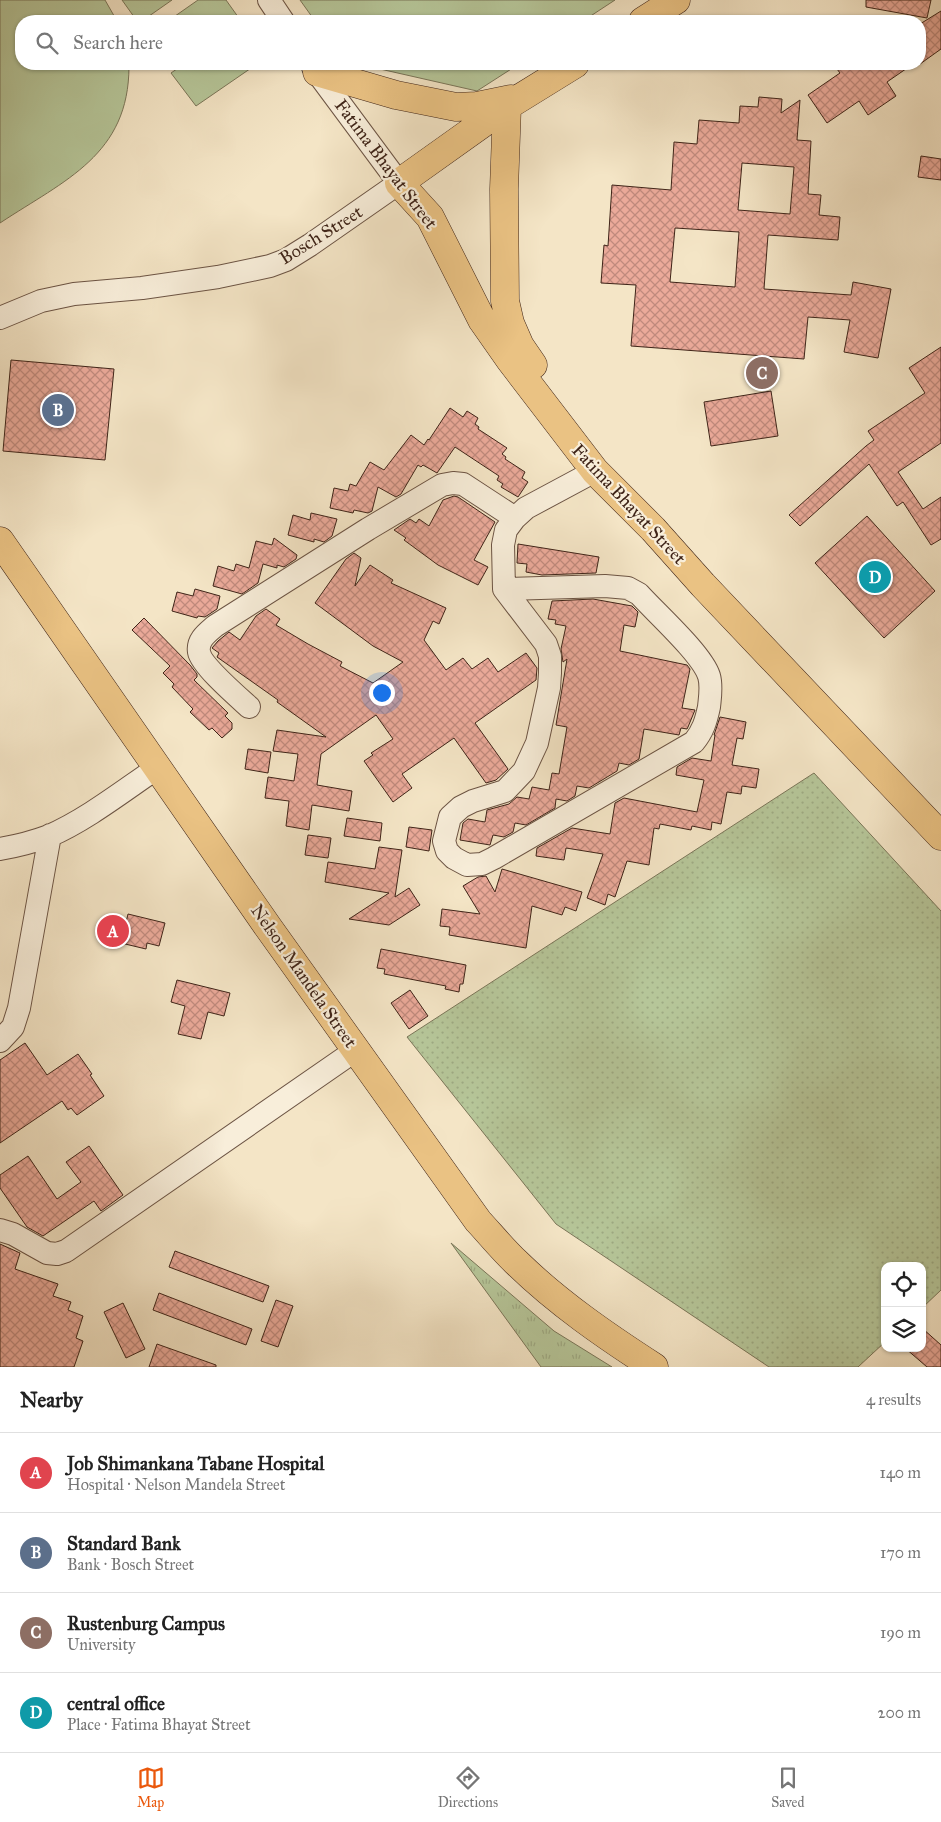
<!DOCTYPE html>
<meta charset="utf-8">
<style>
:root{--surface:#fff;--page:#f2f2f2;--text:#222;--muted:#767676;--line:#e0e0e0;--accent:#ea580c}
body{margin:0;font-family:"IM FELL Great Primer",serif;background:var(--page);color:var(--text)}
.controls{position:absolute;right:15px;bottom:15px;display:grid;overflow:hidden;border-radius:10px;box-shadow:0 1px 4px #0004}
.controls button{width:45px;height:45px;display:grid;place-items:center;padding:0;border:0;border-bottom:1px solid var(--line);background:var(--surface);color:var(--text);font:25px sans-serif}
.you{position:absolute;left:381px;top:692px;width:18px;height:18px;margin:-12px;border:4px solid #fff;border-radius:50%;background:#1a73e8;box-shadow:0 0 0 8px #1a73e833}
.badge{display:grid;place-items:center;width:32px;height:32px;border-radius:50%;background:var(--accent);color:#fff;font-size:16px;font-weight:700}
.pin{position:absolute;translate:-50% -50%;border:2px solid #fff;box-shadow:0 1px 5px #0006}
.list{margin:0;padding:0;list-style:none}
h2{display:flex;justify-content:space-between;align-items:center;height:65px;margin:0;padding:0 20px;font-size:21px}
h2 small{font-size:16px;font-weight:400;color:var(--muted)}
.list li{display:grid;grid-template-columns:32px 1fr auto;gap:15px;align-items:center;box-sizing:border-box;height:80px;padding:0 20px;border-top:1px solid var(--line)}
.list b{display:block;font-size:19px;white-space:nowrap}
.list p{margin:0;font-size:16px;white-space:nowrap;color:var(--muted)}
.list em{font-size:16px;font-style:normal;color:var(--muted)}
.icon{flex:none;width:28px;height:28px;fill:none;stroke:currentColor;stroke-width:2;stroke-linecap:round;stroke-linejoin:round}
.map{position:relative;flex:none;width:941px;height:1367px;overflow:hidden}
.search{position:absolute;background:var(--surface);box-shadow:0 1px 4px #0004;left:15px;right:15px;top:15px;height:55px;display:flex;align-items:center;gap:12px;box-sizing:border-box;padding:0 18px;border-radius:20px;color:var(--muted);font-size:19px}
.sheet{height:385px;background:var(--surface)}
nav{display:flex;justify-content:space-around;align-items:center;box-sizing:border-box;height:70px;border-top:1px solid var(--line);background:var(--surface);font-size:14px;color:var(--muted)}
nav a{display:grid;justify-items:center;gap:2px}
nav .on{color:var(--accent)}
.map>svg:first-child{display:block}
.grass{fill:url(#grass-tufts);stroke:#7a7558}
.park{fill:url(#park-dots);stroke:#7a7558}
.garden{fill:#b6c699;stroke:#7a7558}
.building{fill:url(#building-cross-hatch);stroke:#3f2418;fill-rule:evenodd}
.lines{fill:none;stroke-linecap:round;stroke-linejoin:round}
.minor-casing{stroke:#6c5444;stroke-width:24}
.major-casing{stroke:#3f2418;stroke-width:29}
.minor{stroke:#f8eeda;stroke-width:22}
.major{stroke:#eac283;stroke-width:28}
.labels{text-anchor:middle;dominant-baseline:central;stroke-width:4.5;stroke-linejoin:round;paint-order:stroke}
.street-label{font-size:18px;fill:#3f2418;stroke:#f8eeda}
</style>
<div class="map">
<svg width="941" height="1367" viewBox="0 0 941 1367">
<defs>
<pattern id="grass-tufts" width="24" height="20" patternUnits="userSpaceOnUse" patternTransform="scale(1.25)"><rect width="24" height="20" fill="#b6c699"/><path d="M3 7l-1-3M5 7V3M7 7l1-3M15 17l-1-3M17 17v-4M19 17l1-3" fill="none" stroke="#9eaa83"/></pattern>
<pattern id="park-dots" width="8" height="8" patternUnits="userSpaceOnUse" patternTransform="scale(1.25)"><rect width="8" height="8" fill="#b6c699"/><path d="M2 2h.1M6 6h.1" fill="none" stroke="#9eaa83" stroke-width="1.8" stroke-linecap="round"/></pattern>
<pattern id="building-cross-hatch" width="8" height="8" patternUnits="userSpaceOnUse" patternTransform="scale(1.25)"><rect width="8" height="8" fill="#ebaa9a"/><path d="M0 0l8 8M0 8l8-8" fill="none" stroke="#c08a7d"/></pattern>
</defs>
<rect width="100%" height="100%" fill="#f4e5c6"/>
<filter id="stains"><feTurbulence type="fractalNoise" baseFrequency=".004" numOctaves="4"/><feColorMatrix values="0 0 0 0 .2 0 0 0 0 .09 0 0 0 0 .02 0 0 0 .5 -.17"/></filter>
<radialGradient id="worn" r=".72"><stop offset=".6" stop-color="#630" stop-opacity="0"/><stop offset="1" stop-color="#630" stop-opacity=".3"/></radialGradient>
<path class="grass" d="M451,1243L554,1331L612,1367H541Z"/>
<path class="park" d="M814,773L941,911V1290L922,1308V1266H885V1342L858,1367H769L556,1224L407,1037Z"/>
<path class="garden" d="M0,0H105L117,21H21V64H129V66C129,155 65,180 0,223Z
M122,0H172L142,21H137Z
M198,0H226L241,21H168Z
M300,0H615L583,21H315Z
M184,64H257L196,106L171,73Z
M358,64H519L477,91Z"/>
<path class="building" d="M866,0H931L927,18L866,7Z
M941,11V49L920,64V24Z
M845,64H913L887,82L896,96L868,115L859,101L827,123L808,95L840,73L837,69Z
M759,97L782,99L781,113L800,100L797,140L811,141L808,194L821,195L819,215L840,217L838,240L768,235L764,289L851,295L853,282L891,289L878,358L844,352L850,320L808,317L804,359L631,346L636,285L601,283L604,245L608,246L612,185L671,190L674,142L697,144L699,120L739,123L740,106L758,107ZM742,163L794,167L790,214L738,210ZM675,228L739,232L735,287L670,282Z
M921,156L941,159V180L918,177Z
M941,347V443L898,472L923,509L941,497V539L931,545L903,502L897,506L869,464L800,526L789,515L866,446L874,440L868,431L925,393L909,368Z
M11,360L114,369L105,460L3,451Z
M771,391L778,436L711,446L704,402Z
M450,408L463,417L467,411L478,418L475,424L479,427L478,429L507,448L502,454L506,457L505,459L525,472L522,478L528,482L518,497L501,487L503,484L497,480L499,476L455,447L437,473L423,465L421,467L418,465L401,494L396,497L378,487L372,511L368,513L354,510L353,513L330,508L334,488L348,491L350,484L356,486L370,462L384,470L411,435L424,445L428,439L429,440Z
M454,496L458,497L495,522L474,560L488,567L478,585L438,565L404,540L406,538L394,530L410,519L416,523L419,519L429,526L443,500Z
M311,513L337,519L332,536L324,542L314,539V542L288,535L293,515L310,520Z
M867,516L935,591L884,638L815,563Z
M274,538L297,555L296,559L284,567L277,565V568L263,564L258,583L242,594L213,586L218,566L234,571L236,564L249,568L256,541L272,545Z
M518,544L599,557L596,573L542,575L526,572L527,564L517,563Z
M354,553L361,558L355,586L370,565L393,580L391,583L446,608L439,624L433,621L424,640L446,670L463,658L472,669L488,658L498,672L526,653L537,668L536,680L475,723L508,769L496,780L486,783L454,738L402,774L412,788L393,802L364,761L373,755L371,753L393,739L376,715L321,754L317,785L352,791L349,811L312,805L309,830L286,826L289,801L265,798L268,777L294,781L298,754L273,751L277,730L326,737L277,702L278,700L217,657L219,653L212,648L218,641L229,632L240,640L256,616L266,609L280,619L276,625L308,644L342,662L340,666L373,683L403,662L373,646L315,603L346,559Z
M195,589L220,596L217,609L205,617L198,616L197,618L172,611L177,592L193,596Z
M593,599L632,606L638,612L635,627L624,625L620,651L687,665L690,669L682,708L695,710L688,727L687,729L681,728L679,735L644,729L639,759L629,765L619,763L617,771L589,788L577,786L575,796L567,801L556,799L555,808L526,825L515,823L513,832L504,837L493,835L490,845L460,840L463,823L468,819L485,822L487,810L509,804L517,797L529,799L532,787L549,790L552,773L559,774L567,727L556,725L567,659L563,662L561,649L566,626L555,624L556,620L548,619L552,601Z
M144,618L190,665L197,674V677L194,680L228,713L225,716L232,723V729L222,738L212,728L209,730L190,712L193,709L172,687L174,684L163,673L170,666L132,630Z
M720,717L746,722L743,739L737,738L732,765L759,769L756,788L742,786L741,794L727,792L721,824L712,822L711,830L692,826L691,830L660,824L659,829L654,828L649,865L627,861L615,897L608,894L605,905L587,898L603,854L566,848L564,860L536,856L537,848L572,828L610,834L615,803L624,798L697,812L704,780L676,775L677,767L692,758L711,761L715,735H714Z
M248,749L271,752L268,773L245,769Z
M347,818L382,823L380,841L344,836Z
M409,827L432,830L429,851L406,847Z
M308,835L331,838L328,858L305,855Z
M379,847L402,850L395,897L409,888L420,905L389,925L349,919L389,893L325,882L328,862L375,869Z
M502,869L582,892L576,911L565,907L562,915L532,906L526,948L449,935L450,927L440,926L442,909L480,914L463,886L478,877L486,876L495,892Z
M128,914L165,923L159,946L147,943L146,949L121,943Z
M381,949L466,965L463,984H460L459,992L445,989L446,986L384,974L385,969L377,968Z
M177,980L230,993L224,1016L208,1012L201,1039L178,1034L185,1006L171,1002Z
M410,990L428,1016L409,1029L391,1003Z
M25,1043L47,1075L78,1054L92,1074L90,1075L104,1096L77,1115L71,1108L68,1110L62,1101L0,1143V1060Z
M89,1146L123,1195L101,1211L94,1201L43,1236L27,1227L0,1188V1175L28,1156L57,1199L81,1182L66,1162Z
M0,1244L20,1253L15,1269L58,1284L53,1296L71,1302L68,1310L83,1316L76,1338L83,1341L74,1367H0Z
M175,1251L269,1286L263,1302L169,1267Z
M159,1293L252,1329L246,1345L153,1310Z
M276,1300L293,1306L278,1347L261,1341Z
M123,1303L145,1349L126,1358L104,1312Z
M922,1328L941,1345V1367H927L905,1348H922Z
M157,1344L216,1365V1367H149Z"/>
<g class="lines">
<defs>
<path id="minor" d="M269,0L283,21
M0,318L41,301L74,294L142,288L218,277L270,266L286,260L310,245L399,183L313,67
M504,589L605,586L628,588L639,594C656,613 702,654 709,676C712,686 710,697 709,707C706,721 703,731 694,742L494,858L482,864L467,865L454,858L447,851L444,841L450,817L461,807L473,801L505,791L524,771L537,743L549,688L550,673V656L546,644L504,589L503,545L506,530L515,518L526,508L595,471
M249,707C238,697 201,665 199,652C197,640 207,633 215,626L368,529L442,485L453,483L463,484L515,518
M0,849C17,846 33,842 49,836C86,820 123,791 157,768
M0,1041L13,1027L19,1008L50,835
M0,1230L13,1234L47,1253L57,1254L66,1251L356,1050"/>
<path id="major" d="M643,21L676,0
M575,64L507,106L399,183L430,217L482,320L510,360L595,471L653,529L703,585L941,836
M317,72L396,95L456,107L477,106L511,99
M507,106L504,189L505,301L510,323L520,346L533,365
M0,541L268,927L478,1221C491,1235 503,1250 517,1263C558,1303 606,1336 654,1367"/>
</defs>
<use href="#minor" class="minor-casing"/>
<use href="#major" class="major-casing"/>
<use href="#minor" class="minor"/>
<use href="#major" class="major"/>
</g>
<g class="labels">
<g class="street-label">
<text transform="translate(386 164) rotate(53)">Fatima Bhayat Street</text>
<text transform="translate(321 235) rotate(-32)">Bosch Street</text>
<text transform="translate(629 504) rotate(47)">Fatima Bhayat Street</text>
<text transform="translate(304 976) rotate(55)">Nelson Mandela Street</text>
</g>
</g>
<rect width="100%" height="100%" filter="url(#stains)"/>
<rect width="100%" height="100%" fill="url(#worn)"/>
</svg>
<div class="controls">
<button><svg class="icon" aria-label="locate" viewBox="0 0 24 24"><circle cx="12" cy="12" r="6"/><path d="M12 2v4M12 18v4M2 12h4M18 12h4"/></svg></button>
<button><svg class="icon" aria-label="layers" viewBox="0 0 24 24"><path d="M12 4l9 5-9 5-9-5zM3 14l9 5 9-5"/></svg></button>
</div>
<div class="you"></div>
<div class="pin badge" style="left:113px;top:931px;background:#e0444e">A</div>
<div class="pin badge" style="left:58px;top:410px;background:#5c6f8a">B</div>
<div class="pin badge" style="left:762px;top:373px;background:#8d6e63">C</div>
<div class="pin badge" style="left:875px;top:577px;background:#0f9aa8">D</div>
<div class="search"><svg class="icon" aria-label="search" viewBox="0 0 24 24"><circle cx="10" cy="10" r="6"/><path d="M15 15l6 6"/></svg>Search here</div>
</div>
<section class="sheet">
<h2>Nearby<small>4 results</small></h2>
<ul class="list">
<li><span class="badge" style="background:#e0444e">A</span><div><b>Job Shimankana Tabane Hospital</b><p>Hospital · Nelson Mandela Street</p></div><em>140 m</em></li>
<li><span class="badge" style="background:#5c6f8a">B</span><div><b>Standard Bank</b><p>Bank · Bosch Street</p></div><em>170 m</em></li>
<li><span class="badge" style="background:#8d6e63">C</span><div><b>Rustenburg Campus</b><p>University</p></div><em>190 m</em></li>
<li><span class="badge" style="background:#0f9aa8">D</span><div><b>central office</b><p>Place · Fatima Bhayat Street</p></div><em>200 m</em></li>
</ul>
</section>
<nav>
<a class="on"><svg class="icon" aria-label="map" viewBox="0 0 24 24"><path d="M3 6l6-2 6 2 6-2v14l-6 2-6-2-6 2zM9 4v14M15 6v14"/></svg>Map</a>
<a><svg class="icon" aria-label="directions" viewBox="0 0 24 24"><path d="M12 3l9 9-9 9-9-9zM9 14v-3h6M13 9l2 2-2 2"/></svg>Directions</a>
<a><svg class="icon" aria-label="saved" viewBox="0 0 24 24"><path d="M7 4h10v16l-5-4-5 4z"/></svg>Saved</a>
</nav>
